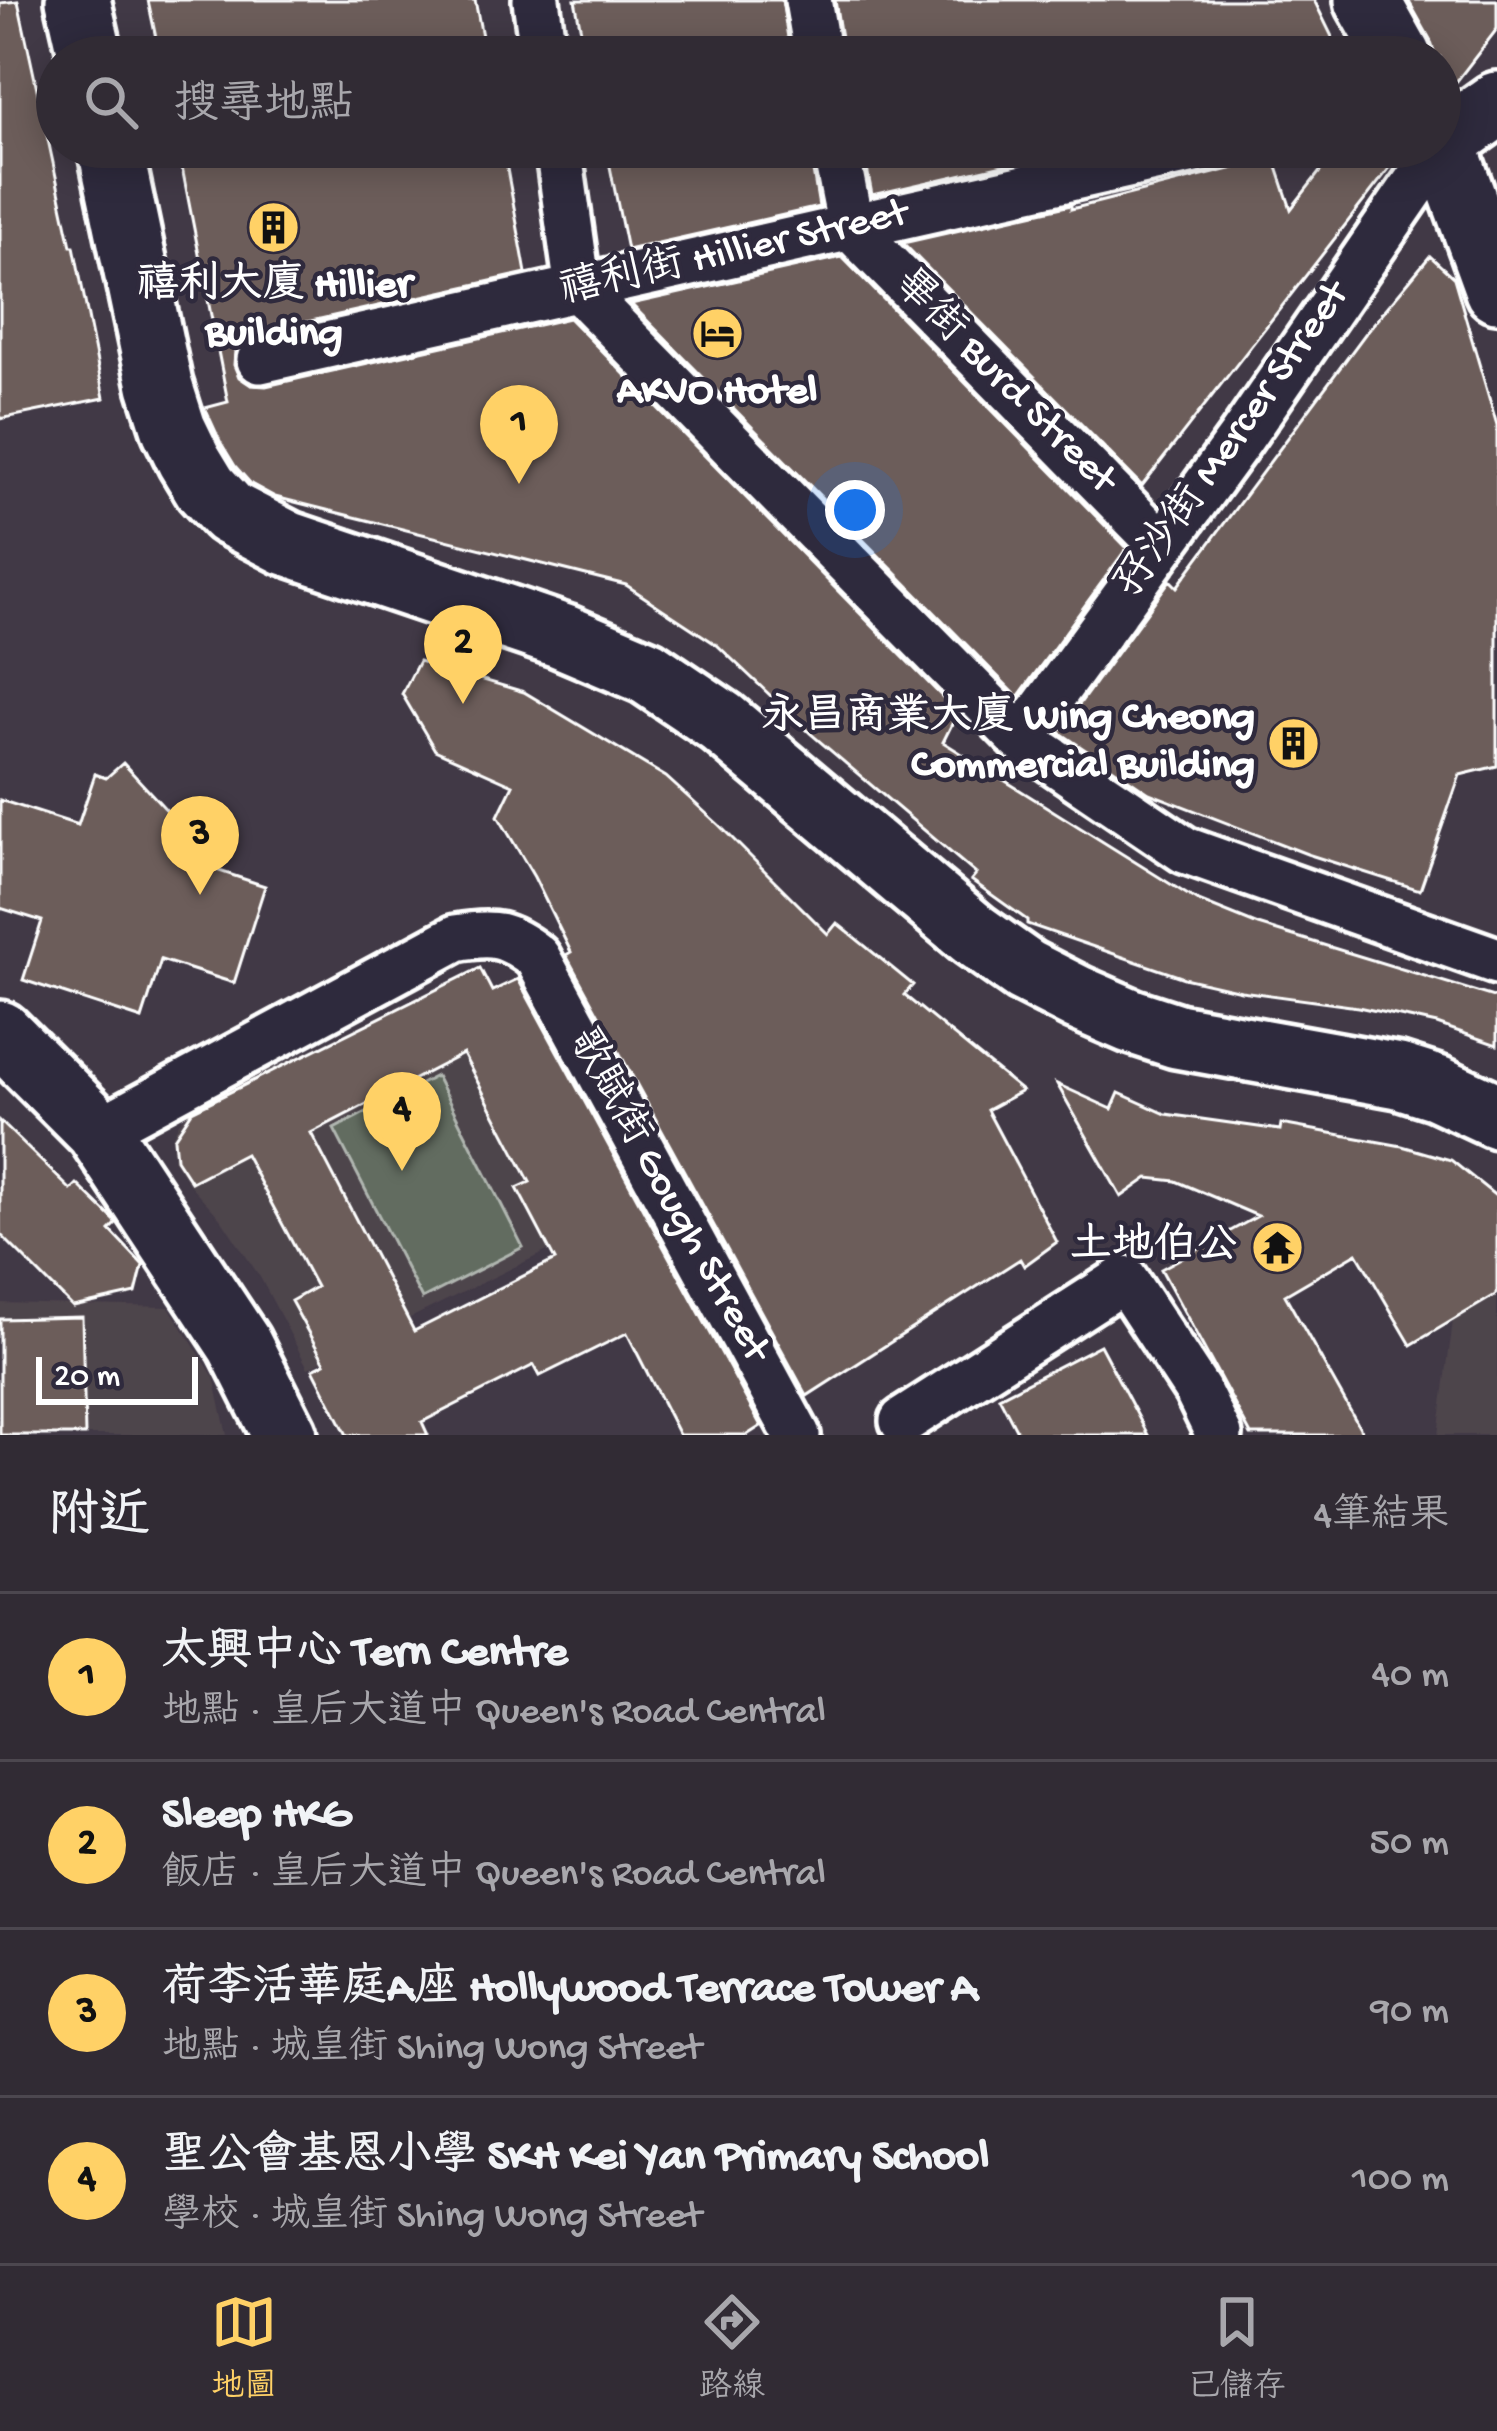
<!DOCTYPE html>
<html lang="zh-TW">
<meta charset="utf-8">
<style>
:root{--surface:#312b34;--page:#3d3740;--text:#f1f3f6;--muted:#a8a7ac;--line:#4c474f;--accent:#ffd166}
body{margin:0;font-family:"Gochi Hand","LXGW WenKai TC",sans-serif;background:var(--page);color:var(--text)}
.scale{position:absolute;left:36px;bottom:30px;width:162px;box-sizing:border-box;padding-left:12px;border:6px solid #fff;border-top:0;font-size:33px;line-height:42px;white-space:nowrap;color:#fff;-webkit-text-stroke:9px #2f2a3d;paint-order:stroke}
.you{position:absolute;left:855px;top:510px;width:42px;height:42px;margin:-30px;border:9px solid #fff;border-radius:50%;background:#1a73e8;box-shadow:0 0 0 18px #1a73e833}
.badge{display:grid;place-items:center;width:78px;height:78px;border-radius:50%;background:var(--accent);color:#111;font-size:39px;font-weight:700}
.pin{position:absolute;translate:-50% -99px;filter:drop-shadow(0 3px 6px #0008)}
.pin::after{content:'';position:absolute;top:63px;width:42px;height:36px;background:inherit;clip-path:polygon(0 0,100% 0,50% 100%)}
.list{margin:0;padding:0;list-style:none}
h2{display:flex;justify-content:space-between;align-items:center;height:156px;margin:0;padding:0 48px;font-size:51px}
h2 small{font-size:39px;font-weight:400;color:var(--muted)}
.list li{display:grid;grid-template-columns:78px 1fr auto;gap:36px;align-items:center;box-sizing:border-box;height:168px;padding:0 48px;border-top:3px solid var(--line)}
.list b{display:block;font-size:45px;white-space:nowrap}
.list p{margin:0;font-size:39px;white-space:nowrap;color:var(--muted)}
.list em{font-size:39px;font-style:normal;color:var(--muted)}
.icon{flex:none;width:66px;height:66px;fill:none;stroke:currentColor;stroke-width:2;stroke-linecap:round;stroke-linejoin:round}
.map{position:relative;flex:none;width:1497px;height:1435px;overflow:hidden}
.search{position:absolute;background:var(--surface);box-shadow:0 6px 30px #0003;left:36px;right:36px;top:36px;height:132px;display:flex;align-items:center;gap:30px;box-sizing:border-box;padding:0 42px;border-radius:66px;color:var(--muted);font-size:45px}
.sheet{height:828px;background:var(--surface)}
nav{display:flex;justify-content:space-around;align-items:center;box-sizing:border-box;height:168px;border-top:3px solid var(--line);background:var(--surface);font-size:33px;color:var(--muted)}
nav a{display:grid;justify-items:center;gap:6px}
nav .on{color:var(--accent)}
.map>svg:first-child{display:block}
.built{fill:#4e444c}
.green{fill:#626c61;stroke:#b0b6b0;stroke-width:3}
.building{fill:#6c5d5a;stroke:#fff;stroke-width:3;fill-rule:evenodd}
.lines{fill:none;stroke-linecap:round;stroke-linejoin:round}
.street-casing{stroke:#fff;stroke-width:54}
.secondary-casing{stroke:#fff;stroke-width:72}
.street{stroke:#2f2a3d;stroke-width:45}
.secondary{stroke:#2f2a3d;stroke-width:63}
.labels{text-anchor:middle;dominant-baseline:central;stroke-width:9;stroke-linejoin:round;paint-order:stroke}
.street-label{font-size:42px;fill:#fff;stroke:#2f2a3d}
.poi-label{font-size:42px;font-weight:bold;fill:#fff;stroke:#2f2a3d}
</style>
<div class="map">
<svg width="1497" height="1435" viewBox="0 0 1497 1435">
<rect width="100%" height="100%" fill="#413946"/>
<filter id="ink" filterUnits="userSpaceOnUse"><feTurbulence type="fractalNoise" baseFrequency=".00833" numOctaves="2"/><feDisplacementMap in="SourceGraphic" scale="24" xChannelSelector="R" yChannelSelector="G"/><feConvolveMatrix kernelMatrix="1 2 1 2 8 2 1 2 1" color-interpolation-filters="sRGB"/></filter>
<g filter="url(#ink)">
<path class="built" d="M481,967L492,990L513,979L641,1205L308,1368L260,1277L222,1220L189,1184L173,1159L172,1137L179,1123L192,1107Z
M1497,1296V1435H1438L1453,1321Z
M0,1303L169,1307L214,1377L227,1435H0Z"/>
<path class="green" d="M436,1076L523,1247L422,1299L334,1129Z"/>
<path class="building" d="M148,0H475L486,57H160Z
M575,0H782L791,57H586Z
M835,0H1314L1342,57H844Z
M1408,0H1497V29L1453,86L1440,64V57L1435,55L1430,39Z
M18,1L71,246H74L104,398L0,419V3Z
M178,147H503L526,273L253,334L241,341L235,351L234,365L239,377L251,385L266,386L569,318L968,723L955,718L943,742L1196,900L1258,925L1497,998V1045L1437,1024L1358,1007L1241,991L1184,978L1027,924V920L971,880L976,874L811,734L717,645L626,585L275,497L251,484L235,466L221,443L205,408L228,402Z
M606,147H809L819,207L627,250Z
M863,147H1058L1059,152L872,195Z
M1339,147H1406L1142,486L903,243L1071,205V209L1274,158L1291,209Z
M1430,256L1454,278L1497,425V766L1460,775L1420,890L1307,854L1149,793L1059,732L1170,580L1177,587L1365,334Z
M842,257L1127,548L1018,697L631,304Z
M419,661L524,692L666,777L719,825L828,934L837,923L913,985L904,995L1022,1091L987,1110L1057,1242L1024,1266L1020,1259L807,1396L566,955L571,952L534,877L498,816L513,785L435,750L402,694Z
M123,763L198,844L192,862L265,886L234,983L161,960L142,1019L23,980L42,921L0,908V800L78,825L95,774L106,778Z
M480,968L492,991L518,979L761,1426L747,1435H679L627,1333L540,1376L534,1365L422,1422L428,1435H347L313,1369L325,1363L291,1301L316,1287L245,1154L191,1182L176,1159L174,1138L192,1111ZM463,1054L530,1182L517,1188L555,1260L414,1331L311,1133Z
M1057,1084L1112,1109L1119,1093L1166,1114L1280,1130L1281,1124L1402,1146L1451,1160L1497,1197V1294L1411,1345L1357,1253L1285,1295L1364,1435H1251L1161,1269L1258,1216L1176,1181L1148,1178L1121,1197Z
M0,1121L71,1190L77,1184L115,1221L116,1224L110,1230L143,1265L136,1293L73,1307L0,1234Z
M82,1317L85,1435H0V1319Z
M1100,1345L1148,1435H1019L999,1397Z"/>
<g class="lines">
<defs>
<path id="street" d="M536,0L544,57
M808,0L818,57
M558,147L578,289L1021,739L1185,850L1497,961
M835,147L851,228L1162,545
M260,360L1207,147
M1021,739L1240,439L1445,141
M98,1131L456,938C494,931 507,934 537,957L797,1435
M903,1421L1124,1279L1197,1390L1219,1435"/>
<path id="secondary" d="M78,0L91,57
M1367,0L1399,57
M1440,133L1497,290
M1445,141L1497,104
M110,147L160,385L174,429L189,460L206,488L229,513L287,543L562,636L647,672L721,722L974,935L1025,971L1078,998L1131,1021L1177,1036L1399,1076L1437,1088L1497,1116
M0,1033L98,1131L239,1344L285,1435"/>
</defs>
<use href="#street" class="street-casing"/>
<use href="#secondary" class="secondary-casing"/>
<use href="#street" class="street"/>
<use href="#secondary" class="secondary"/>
</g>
</g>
<defs>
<symbol id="building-disc" viewBox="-11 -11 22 22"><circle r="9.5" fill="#ffd166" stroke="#2f2a3d"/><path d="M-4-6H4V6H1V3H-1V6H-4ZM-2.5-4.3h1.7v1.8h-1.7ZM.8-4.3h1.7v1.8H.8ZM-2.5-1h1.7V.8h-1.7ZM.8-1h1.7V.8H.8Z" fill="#111"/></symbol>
<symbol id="hotel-disc" viewBox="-11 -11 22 22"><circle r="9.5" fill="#ffd166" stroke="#2f2a3d"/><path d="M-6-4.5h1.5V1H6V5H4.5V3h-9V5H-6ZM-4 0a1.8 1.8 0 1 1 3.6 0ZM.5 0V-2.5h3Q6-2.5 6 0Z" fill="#111"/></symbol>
<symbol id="temple-disc" viewBox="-11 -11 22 22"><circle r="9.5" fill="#ffd166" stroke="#2f2a3d"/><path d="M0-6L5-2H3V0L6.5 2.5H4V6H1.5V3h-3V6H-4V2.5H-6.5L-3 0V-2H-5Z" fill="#111"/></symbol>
</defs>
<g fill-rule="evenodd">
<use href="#building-disc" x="244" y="198" width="59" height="59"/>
<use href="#hotel-disc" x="688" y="304" width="59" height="59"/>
<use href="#building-disc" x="1264" y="714" width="59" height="59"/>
<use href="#temple-disc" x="1248" y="1218" width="59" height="59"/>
</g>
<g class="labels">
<g class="street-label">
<text transform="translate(734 254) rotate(-13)">禧利街 Hillier Street</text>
<text transform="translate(1003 383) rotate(45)">畢街 Burd Street</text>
<text transform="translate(1234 441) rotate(-55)">孖沙街 Mercer Street</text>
<text transform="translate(667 1196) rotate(61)">歌賦街 Gough Street</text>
</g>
<g class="poi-label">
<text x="274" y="287">禧利大廈 Hillier<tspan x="274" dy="48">Building</tspan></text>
<text x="717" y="393">AKVO Hotel</text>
<text x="1255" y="719" text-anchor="end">永昌商業大廈 Wing Cheong<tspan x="1255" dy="48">Commercial Building</tspan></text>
<text x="1238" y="1248" text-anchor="end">土地伯公</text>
</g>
</g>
</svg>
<div class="scale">20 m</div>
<div class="you"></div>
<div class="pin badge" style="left:519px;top:484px">1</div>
<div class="pin badge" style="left:463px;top:704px">2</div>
<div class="pin badge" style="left:200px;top:895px">3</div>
<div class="pin badge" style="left:402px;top:1171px">4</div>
<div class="search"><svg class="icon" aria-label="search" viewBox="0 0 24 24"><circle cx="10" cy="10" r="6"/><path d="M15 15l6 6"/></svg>搜尋地點</div>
</div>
<section class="sheet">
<h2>附近<small>4筆結果</small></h2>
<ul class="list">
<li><span class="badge">1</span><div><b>太興中心 Tern Centre</b><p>地點 · 皇后大道中 Queen's Road Central</p></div><em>40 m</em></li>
<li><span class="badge">2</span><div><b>Sleep HKG</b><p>飯店 · 皇后大道中 Queen's Road Central</p></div><em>50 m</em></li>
<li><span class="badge">3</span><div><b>荷李活華庭A座 Hollywood Terrace Tower A</b><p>地點 · 城皇街 Shing Wong Street</p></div><em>90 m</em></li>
<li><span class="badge">4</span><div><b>聖公會基恩小學 SKH Kei Yan Primary School</b><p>學校 · 城皇街 Shing Wong Street</p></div><em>100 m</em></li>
</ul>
</section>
<nav>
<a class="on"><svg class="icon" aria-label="map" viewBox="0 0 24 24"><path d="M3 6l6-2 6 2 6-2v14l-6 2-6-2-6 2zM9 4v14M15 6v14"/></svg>地圖</a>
<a><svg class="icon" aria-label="directions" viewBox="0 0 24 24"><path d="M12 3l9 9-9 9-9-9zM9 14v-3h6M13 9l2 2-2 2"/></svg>路線</a>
<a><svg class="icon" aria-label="saved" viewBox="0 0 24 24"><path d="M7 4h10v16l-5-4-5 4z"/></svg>已儲存</a>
</nav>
